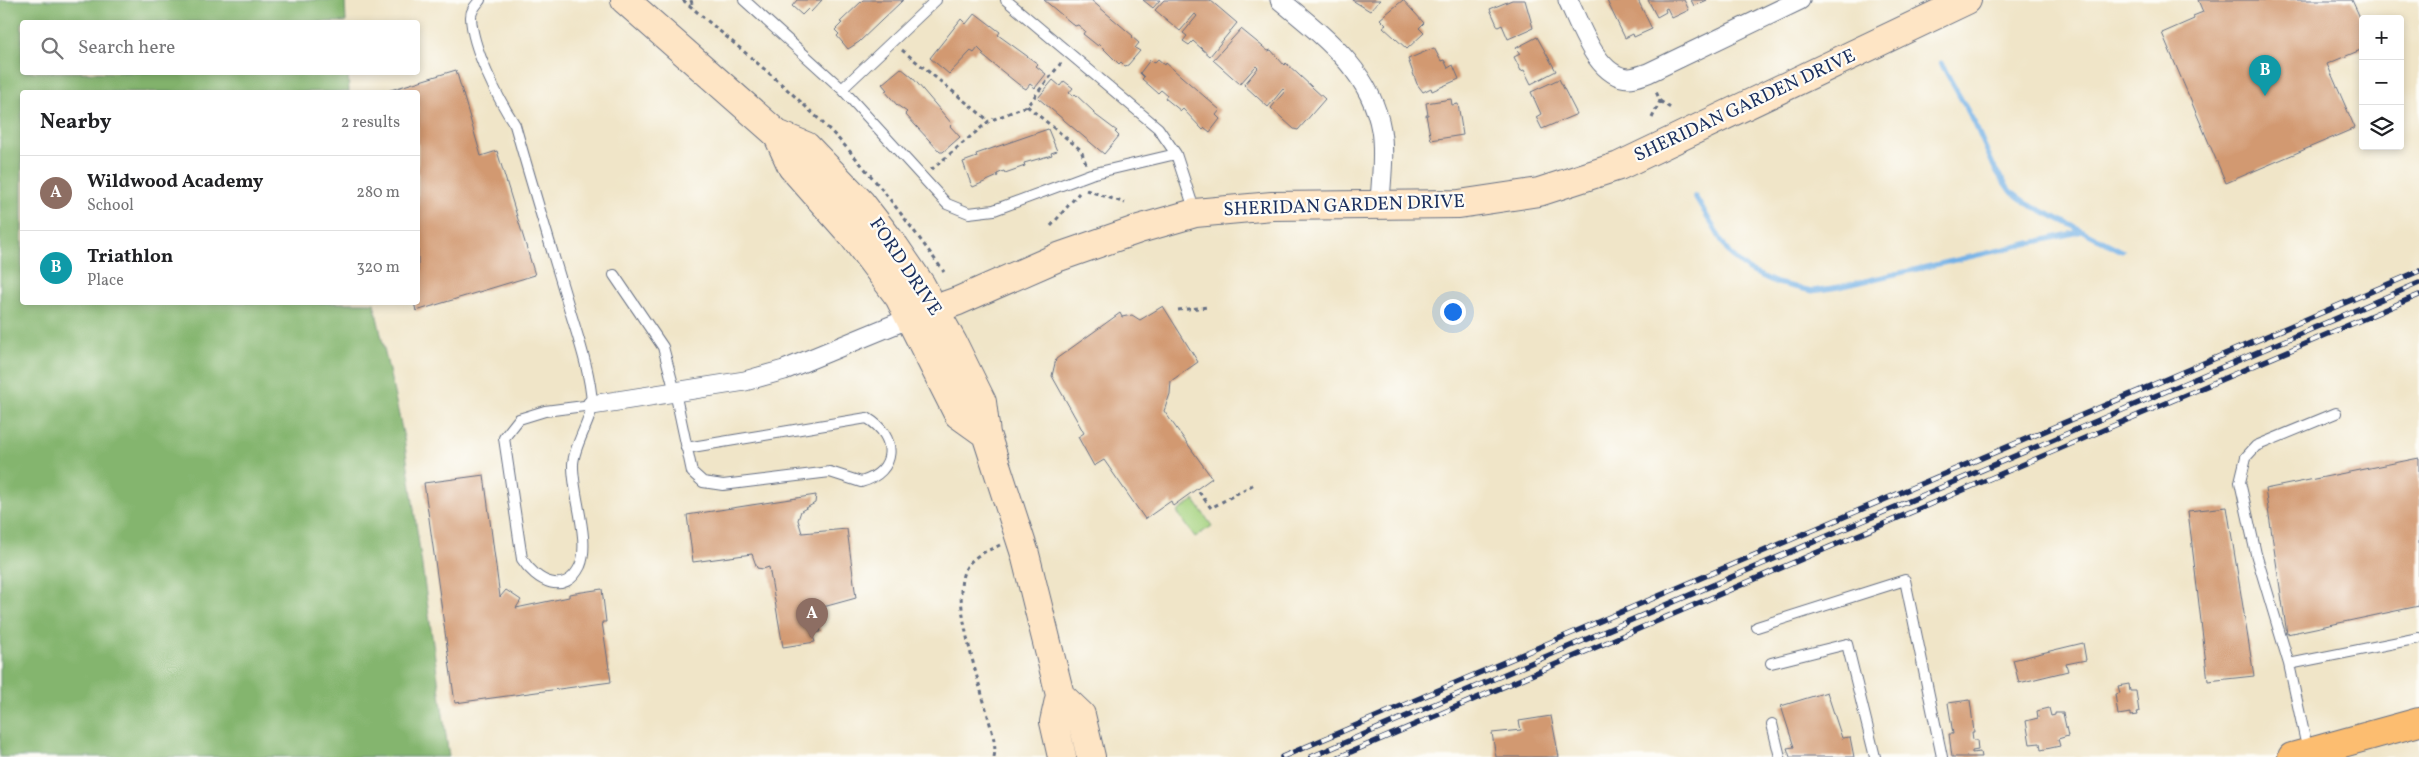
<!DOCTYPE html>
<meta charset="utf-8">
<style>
:root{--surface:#fff;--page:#f2f2f2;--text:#202124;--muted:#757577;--line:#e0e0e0;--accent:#1a73e8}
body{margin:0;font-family:Vollkorn,serif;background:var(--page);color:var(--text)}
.controls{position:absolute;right:15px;top:15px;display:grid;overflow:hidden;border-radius:5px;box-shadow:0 2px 8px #0003}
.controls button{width:45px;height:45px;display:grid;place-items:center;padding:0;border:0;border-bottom:1px solid var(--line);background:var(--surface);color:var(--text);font:25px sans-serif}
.you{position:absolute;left:1452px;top:311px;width:18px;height:18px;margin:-12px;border:4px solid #fff;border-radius:50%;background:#1a73e8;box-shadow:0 0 0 8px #1a73e833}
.badge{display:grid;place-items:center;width:32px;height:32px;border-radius:50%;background:var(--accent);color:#fff;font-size:16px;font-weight:700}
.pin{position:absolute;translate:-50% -41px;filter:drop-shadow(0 1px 2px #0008)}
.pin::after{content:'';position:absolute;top:26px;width:18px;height:15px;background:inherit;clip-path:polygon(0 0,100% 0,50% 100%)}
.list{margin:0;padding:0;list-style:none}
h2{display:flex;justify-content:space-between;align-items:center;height:65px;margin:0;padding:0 20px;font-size:21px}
h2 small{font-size:16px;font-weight:400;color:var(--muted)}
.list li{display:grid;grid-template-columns:32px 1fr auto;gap:15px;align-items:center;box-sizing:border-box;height:75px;padding:0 20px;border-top:1px solid var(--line)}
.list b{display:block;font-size:19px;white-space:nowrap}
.list p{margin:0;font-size:16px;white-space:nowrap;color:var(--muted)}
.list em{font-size:16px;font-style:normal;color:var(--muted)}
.icon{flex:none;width:28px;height:28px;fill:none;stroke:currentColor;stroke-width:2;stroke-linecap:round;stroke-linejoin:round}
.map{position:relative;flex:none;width:2419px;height:757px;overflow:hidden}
.search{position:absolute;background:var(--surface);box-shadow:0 2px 8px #0003;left:20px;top:20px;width:400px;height:55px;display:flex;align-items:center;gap:12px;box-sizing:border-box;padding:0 18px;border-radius:5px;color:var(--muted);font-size:19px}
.panel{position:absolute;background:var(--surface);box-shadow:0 2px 8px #0003;left:20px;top:90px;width:400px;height:215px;border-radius:5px}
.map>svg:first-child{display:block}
.green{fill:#a6d380;stroke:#60816f}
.forest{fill:#84b56e;stroke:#507266}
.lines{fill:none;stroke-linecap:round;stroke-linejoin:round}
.stream{stroke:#73b1e6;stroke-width:5}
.building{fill:#d29971}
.lane-casing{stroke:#666f83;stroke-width:12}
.street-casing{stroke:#666f83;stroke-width:21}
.secondary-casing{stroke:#666f83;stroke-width:30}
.primary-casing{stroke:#666f83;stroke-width:30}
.path{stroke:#666f83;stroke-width:3;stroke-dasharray:4 4;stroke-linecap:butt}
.lane{stroke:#fff;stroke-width:10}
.street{stroke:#fff;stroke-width:19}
.secondary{stroke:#fee5c5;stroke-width:28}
.primary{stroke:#fcbd6f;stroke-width:28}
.rail-casing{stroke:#1b2f5e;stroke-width:5.5}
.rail{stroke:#fdfcf7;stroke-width:4;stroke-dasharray:11;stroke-linecap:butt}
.labels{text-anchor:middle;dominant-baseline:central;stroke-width:4.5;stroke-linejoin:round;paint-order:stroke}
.street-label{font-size:19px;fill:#1b2f5e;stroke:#fdfcf7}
</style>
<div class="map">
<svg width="2419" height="757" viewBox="0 0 2419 757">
<rect width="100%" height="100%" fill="#fdfcf7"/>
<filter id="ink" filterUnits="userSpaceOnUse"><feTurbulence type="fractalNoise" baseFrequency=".02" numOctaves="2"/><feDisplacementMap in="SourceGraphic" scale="10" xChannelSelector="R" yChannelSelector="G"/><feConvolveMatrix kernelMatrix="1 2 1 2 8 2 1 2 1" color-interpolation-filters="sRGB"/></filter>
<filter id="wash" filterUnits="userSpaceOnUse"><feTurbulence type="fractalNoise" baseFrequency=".0096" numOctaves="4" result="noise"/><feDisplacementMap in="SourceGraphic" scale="20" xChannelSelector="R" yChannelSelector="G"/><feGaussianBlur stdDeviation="1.12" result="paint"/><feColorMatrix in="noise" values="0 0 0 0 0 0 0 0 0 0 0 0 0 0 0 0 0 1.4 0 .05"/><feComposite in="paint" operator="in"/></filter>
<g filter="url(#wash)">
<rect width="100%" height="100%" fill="#f0e5c8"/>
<path class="green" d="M1194,500L1212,526L1195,537L1177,512Z"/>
<path class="forest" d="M0,0H345L346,22H22V72L348,73L349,92H22V302L374,303L404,438L449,757H0Z"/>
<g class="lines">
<path class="stream" d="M1941,63L1974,122L1995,169L2010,191L2028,204L2083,231
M1695,196L1729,253L1748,270L1777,283L1812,291L1839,287L2083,231L2122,251"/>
</g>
<g id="blocks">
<path class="building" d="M797,0H822L811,12L808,9L802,15L792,6Z
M863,0H903L859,42L848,49L837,36L839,34L835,30L842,23L840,22Z
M1044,0H1091L1133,36L1132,37L1139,43L1135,48L1140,51L1128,65L1125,66L1121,62L1119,64L1099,44L1098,46L1083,34L1085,31L1078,25L1075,26Z
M1143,0H1160L1153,8Z
M1164,0H1210L1237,23L1210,56L1193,41L1189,45L1183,41L1187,36L1183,33L1197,16L1195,14L1180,31L1155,10Z
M1352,0H1380L1370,11Z
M1403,0L1424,23L1419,28L1424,33L1407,49L1383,27L1386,25L1380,19Z
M1512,0H1525L1533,28L1508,39L1502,25L1498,27L1490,9Z
M1638,0L1652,29L1634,37L1633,34L1625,38L1607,1Z
M1648,0H1684L1689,10L1672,18L1667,8L1665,9L1666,12L1657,17Z
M1691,0H1707L1694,6Z
M2198,0H2352L2363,24V49L2327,64L2355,128L2226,183L2162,33L2194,19L2193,16L2203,12Z
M975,13L1000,32L998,35L1038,64L1036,66L1046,74L1035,88L1030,84L1026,89L1018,84L982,55L984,54L978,48L974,53L971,51L949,74L930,58L961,19L966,24Z
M1241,29L1268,51L1271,50L1284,65L1286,63L1325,99L1298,130L1294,129L1271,108L1285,91L1283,89L1268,107L1244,85L1258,68L1256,66L1240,84L1213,60Z
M1537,37L1556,71L1531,84L1524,70L1521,71L1514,57L1520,54L1516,48Z
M1434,48L1441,61L1444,60L1448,68L1453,65L1459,79L1432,91L1431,88L1423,92L1417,84L1408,59Z
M1158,59L1165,65L1166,63L1220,110L1216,115L1220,119L1210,132L1205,128L1203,130L1183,109L1181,111L1165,98L1167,95L1161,90L1158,93L1142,79L1144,77L1140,73L1150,60L1154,63Z
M901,68L912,77L952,124L950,126L960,137L943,152H940L905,114L907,112L897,105L885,91L887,90L882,84Z
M456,70L481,156L497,151L535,275L416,311L414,302H418V92H384Z
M1559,79L1577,114L1542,129L1536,117L1541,114L1531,92Z
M1053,80L1060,86L1064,81L1073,88L1069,93L1073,96L1075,94L1094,112L1093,113L1117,131L1115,132L1119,136L1104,154L1038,98Z
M1451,99L1452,105L1458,104L1463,135L1431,140L1426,115H1428L1426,103Z
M1048,129L1057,151L1051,153L1052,155L1024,163L1025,166L1005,173L1004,171L997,174L998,176L973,187L971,184L963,162L977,157L976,154Z
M1163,306L1198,362L1171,381L1170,394L1164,411L1212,478L1173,506L1171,501L1145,519L1104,460L1094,466L1078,437L1084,433L1052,376L1056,359L1120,313L1122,317L1132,315L1140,320Z
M2419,458V606L2287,634L2265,489Z
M484,475L500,597L506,590L521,600L516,608L569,597V594L602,589L606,622H602L611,682L455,703L424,483Z
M816,495L815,503L801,511L798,520L802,533L847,529L856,598L816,609L821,632L812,633L815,642L783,647L769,567L763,569L757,568L752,554L693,562L687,515Z
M2227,507L2254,676L2208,681L2188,511Z
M2083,643L2086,660L2066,664L2068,671L2019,683L2013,660Z
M2129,684L2130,691H2136L2139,712H2137L2138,715L2131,716V713L2118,715L2115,694L2120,693L2118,686Z
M1827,692L1842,738L1850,737L1854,757H1790L1787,748L1794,747L1781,706Z
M1970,700L1974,732H1972L1973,740H1977L1978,750L1972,751V753L1980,752L1981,757H1952L1949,734H1953L1948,703Z
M2049,708L2051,716L2055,715V713H2063L2068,736L2058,739L2060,746L2041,750L2040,743L2030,744L2026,721L2038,718L2037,711Z
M1551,716L1559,757H1496L1492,733L1521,730L1519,721Z"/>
</g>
</g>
<g filter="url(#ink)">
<use href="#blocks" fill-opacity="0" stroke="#666f83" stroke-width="1"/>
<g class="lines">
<defs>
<path id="lane" d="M480,0C476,5 471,10 471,17C472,48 498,99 515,125C532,185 550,244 568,304C577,335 590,370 592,403C592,420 574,444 573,464C572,493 591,541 580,566C565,597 536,581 522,559L504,438L519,419L545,411L592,405
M744,0L842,89L947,204L969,213L994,210L1091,174L1176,154L1158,128L1006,0
M842,89L936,0
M1176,154L1195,212
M614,275L663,347L675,392L692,472L703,482L723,485L830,472L861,482C897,472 899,437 867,418L686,448
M1757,627L1905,580L1942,757
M1771,663L1847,644L1875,757
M2289,664L2419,638
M1772,724L1780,757
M2308,752L2289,664L2256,554L2240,482L2246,457L2256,446L2336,413"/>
<path id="street" d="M1280,0C1323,36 1371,71 1381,130C1385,154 1381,180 1380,203
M1568,0C1580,24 1597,78 1629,78C1635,78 1642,75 1648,73L1800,0
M592,405L745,381L784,370L910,318"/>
<path id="secondary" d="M625,0L777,134L806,146L861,203L895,247L921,285L953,343L982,402L986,434L1025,554L1060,695L1054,722L1062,757
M777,134L792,167L853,236L899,297L958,414L986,434
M910,318L958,301L1056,258L1139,229L1195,213L1272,206L1459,204L1539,192L1619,166L1967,0
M1060,695L1081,715L1091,757"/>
<path id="primary" d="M2292,757L2419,722"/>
</defs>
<use href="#lane" class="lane-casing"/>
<use href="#street" class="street-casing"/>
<use href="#secondary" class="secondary-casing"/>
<use href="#primary" class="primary-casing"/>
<path class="path" d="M683,0C738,47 797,94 846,147C882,187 913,229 944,272
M691,0L693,8
M902,50L989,121
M1660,101L1672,109
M1027,106L1081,150L1086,164
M1652,118L1660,101L1655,89
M931,170L989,121L1027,106L1061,63
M1086,190L1125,203
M1051,226L1079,193
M1178,310L1209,307
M1199,492L1211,508L1256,483
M994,757C997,744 991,729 988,716C980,685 949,594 966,568C974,555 987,551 1000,545"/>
<use href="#lane" class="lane"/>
<use href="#street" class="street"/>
<use href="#secondary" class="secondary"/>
<use href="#primary" class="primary"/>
<defs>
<path id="rail" d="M1282,757L2419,271
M1311,757L2419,283
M1339,757L2419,295"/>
</defs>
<use href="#rail" class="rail-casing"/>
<use href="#rail" class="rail"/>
</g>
</g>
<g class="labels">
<g class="street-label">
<text transform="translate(1745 106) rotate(-25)">SHERIDAN GARDEN DRIVE</text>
<text transform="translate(1344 206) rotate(-2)">SHERIDAN GARDEN DRIVE</text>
<text transform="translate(905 267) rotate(56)">FORD DRIVE</text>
</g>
</g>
</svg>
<div class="controls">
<button>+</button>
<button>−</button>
<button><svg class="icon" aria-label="layers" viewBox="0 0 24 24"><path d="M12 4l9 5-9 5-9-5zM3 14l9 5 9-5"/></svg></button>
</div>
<div class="you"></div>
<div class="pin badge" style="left:812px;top:639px;background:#8d6e63">A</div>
<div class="pin badge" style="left:2265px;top:96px;background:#0f9aa8">B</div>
<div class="search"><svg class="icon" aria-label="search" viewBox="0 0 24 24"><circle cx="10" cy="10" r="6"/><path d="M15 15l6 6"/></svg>Search here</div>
<section class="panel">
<h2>Nearby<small>2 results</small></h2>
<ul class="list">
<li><span class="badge" style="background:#8d6e63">A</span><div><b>Wildwood Academy</b><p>School</p></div><em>280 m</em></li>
<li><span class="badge" style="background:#0f9aa8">B</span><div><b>Triathlon</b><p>Place</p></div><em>320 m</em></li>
</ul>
</section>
</div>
